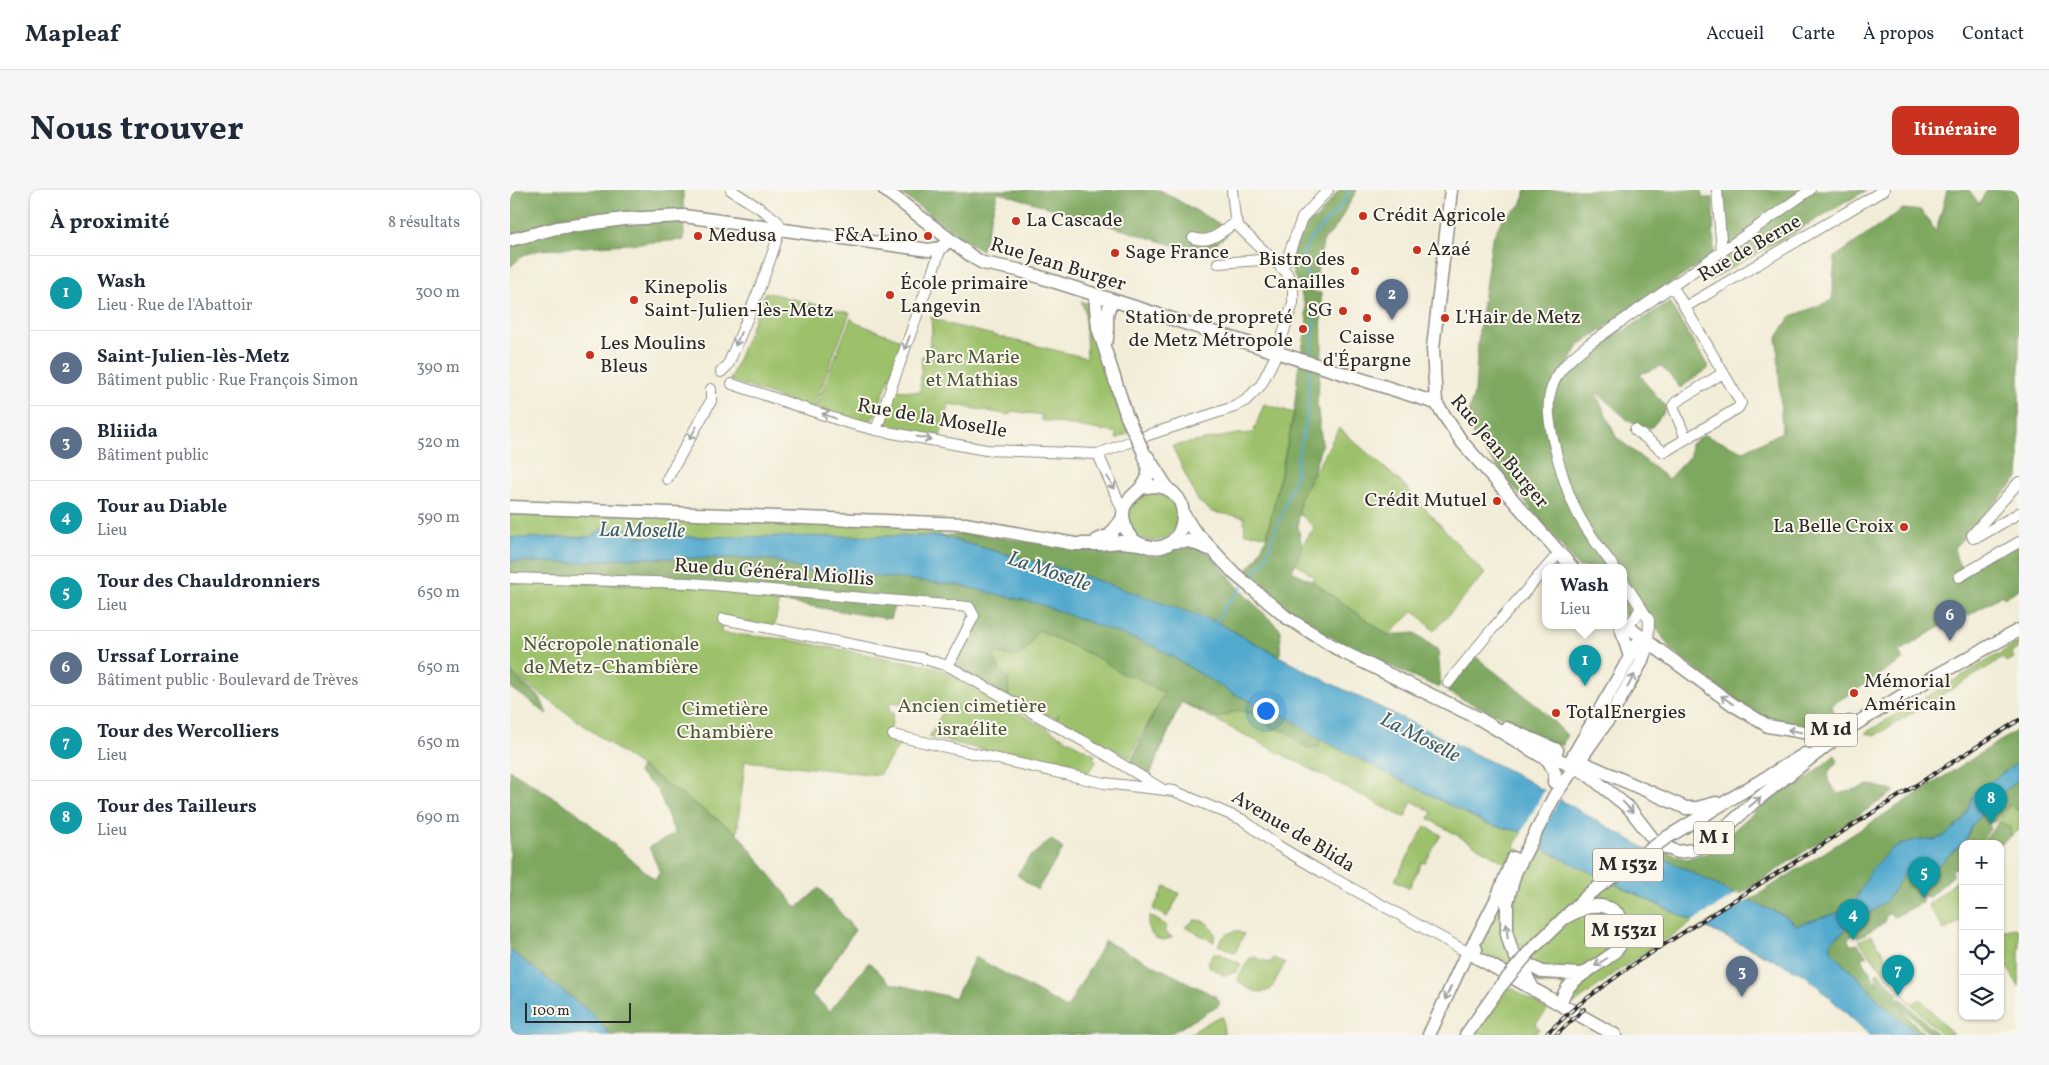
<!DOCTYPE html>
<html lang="fr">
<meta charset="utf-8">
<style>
:root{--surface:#fff;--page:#f6f6f7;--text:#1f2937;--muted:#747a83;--line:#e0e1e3;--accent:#c8321e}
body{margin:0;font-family:Vollkorn,serif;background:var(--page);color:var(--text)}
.controls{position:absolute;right:15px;bottom:15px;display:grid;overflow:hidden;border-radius:10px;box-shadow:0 1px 4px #0004}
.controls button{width:45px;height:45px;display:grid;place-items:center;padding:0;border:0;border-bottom:1px solid var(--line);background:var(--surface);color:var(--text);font:25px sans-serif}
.scale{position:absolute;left:15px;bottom:12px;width:106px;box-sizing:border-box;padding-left:5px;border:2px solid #2b2b2b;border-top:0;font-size:14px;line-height:18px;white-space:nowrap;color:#2b2b2b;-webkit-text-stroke:4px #fbf7ec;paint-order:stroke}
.you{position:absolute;left:755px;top:520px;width:18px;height:18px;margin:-12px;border:4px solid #fff;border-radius:50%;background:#1a73e8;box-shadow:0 0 0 8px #1a73e833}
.badge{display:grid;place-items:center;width:32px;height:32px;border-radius:50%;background:var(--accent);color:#fff;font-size:16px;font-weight:700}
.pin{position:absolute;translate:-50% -41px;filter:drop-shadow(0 1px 2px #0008)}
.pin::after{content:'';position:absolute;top:26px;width:18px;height:15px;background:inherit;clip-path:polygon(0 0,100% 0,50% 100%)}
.popup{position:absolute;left:1032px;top:374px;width:85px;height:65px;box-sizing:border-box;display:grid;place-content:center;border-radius:10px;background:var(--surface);filter:drop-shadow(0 1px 4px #0005);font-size:16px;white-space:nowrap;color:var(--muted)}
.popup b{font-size:19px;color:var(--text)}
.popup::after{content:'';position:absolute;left:50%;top:100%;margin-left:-10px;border:10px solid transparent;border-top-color:var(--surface)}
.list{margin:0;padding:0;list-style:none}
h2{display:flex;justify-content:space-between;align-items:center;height:65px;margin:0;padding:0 20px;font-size:21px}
h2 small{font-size:16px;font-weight:400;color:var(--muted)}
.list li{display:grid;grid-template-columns:32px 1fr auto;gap:15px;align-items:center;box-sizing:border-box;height:75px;padding:0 20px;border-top:1px solid var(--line)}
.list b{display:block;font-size:19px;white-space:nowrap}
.list p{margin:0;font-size:16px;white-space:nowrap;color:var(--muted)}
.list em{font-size:16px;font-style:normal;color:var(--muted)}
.icon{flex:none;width:28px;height:28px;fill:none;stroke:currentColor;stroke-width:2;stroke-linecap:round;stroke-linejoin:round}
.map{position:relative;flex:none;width:1509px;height:845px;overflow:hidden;border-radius:10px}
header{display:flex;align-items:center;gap:30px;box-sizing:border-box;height:70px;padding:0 25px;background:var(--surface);border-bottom:1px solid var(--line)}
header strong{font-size:24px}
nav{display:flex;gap:28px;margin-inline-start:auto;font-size:18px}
.intro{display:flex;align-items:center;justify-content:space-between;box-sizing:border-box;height:120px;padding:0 30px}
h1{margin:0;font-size:35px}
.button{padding:12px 22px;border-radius:10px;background:var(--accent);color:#fff;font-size:18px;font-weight:700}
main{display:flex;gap:30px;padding:0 30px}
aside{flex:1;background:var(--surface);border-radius:10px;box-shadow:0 1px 4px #0004}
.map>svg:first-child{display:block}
.green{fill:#9dc16b;stroke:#64764b}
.forest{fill:#7ea75f;stroke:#546945}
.water{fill:#51a9ce;stroke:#3e6a7c}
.pier{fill:#f2edd8}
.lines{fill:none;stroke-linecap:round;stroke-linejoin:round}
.stream{stroke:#51a9ce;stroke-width:2}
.minor-casing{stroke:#8e8c82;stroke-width:12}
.major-casing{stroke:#8e8c82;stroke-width:15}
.minor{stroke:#fff;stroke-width:10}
.major{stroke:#fff;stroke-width:12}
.rail-casing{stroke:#2b2b2b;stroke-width:4}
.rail{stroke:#fbf7ec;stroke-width:2;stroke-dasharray:5.5;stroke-linecap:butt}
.major-bridge-casing{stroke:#8e8c82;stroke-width:15;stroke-linecap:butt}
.major-bridge{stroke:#fff;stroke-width:12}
.oneway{stroke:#a0a0a0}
.poi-dot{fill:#c8321e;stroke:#fbf7ec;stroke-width:2}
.labels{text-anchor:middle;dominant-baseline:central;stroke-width:4;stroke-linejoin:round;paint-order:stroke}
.shield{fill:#fbf7ec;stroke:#696865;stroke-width:1}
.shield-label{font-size:19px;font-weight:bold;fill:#2b2b2b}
.poi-label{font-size:20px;fill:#2b2b2b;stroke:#fbf7ec;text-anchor:start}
.street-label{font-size:20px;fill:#2b2b2b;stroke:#fbf7ec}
.park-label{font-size:20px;fill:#4d583e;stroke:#fbf7ec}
.water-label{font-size:21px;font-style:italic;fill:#3a5d6c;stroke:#fbf7ec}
</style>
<header>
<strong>Mapleaf</strong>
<nav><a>Accueil</a><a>Carte</a><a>À propos</a><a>Contact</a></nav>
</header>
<div class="intro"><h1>Nous trouver</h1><a class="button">Itinéraire</a></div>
<main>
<aside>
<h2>À proximité<small>8 résultats</small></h2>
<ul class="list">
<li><span class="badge" style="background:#0f9aa8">1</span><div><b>Wash</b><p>Lieu · Rue de l'Abattoir</p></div><em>300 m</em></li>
<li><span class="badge" style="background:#5c6f8a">2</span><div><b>Saint-Julien-lès-Metz</b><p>Bâtiment public · Rue François Simon</p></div><em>390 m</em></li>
<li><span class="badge" style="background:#5c6f8a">3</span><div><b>Bliiida</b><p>Bâtiment public</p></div><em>520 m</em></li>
<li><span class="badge" style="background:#0f9aa8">4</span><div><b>Tour au Diable</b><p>Lieu</p></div><em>590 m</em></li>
<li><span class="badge" style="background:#0f9aa8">5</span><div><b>Tour des Chauldronniers</b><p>Lieu</p></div><em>650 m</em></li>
<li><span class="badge" style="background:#5c6f8a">6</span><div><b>Urssaf Lorraine</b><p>Bâtiment public · Boulevard de Trèves</p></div><em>650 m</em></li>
<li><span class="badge" style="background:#0f9aa8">7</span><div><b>Tour des Wercolliers</b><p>Lieu</p></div><em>650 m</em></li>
<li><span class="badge" style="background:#0f9aa8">8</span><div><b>Tour des Tailleurs</b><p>Lieu</p></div><em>690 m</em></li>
</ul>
</aside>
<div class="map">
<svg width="1509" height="845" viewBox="0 0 1509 845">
<rect width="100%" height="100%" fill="#fbf7ec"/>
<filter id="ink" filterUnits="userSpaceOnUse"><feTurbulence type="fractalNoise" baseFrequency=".02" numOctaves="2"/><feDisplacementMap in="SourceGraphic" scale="10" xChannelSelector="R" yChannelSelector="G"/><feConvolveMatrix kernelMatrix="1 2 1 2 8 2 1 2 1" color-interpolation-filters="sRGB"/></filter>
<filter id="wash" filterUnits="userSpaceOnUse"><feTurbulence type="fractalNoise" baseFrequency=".0096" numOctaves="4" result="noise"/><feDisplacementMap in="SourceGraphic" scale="20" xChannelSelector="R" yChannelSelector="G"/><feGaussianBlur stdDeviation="1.12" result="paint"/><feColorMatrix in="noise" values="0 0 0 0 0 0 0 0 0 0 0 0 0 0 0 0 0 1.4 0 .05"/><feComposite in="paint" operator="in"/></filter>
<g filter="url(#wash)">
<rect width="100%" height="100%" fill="#f2edd8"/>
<path class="green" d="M255,102L340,123L302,220L220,190Z
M571,112L578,113C585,130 587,149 591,166C598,192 607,219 619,243L606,249L607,243L531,230L532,225L501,221L500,225L439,214L430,247L376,237L373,230L385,200L410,202L412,166H419L420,146L422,145L421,127L442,135L577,168L575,120Z
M341,128L346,133L394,151L365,225L358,235L305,218Z
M754,214L784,223L757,346L735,343L734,327L702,322L688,311L662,256L727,244L743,243Z
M829,238L894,295L975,384L924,441L904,421L878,445L802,391L804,387L781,370L804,338L791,325L786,316Z
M618 326a25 25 0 1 1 50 0a25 25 0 1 1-50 0Z
M0,317L434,333L429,346L131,347L114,338H94L80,347L0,348Z
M0,371L396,388L684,480L795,538L810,549L977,634L1012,642L1004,656L1018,666L1027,651L1036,661L1183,732L1109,780L1064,814L1050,793C1015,798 987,779 959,763L999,675L919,629L922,622L902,611L895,628L671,512L638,590L619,575L646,519L619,568L547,529L549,524L546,528L499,510L461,420L386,410L380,429L269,411L264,439L213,429L211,443L274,449L426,477L585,565L583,569L587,571L577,584L419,547L435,518L380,512L379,522L383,523L380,548L394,549L369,585L235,571L227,643L147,588L0,482Z
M1509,452V458L1501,463L1504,468L1496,472L1493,468L1366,545L1355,543Z
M1501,614L1509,622V640L1501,646L1500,637L1489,632Z
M915,636L931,645L915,673L912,672L899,698L885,690Z
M1453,686V730L1434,740L1418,715Z
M655,696L670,704L657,727L643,719Z
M639,725L657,736L654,742L662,747C653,753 641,749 638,737C637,732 640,730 639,725Z
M685,730C696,730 700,734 705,744L704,752L675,737Z
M1505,738L1509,741V797L1490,765V741Z
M726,741L734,744L725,763L708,755C713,746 716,743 726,741Z
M1361,745L1384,779L1376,783L1357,761L1401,814L1411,809L1443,845H1432C1401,816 1375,784 1349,751Z
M703,764H710L731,774L726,782L713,785L700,777L698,772Z
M744,767L761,773L763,768L775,773L761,799C749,806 740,799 729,793L728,788L739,769Z
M1000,797L1038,820L1025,834L1029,839L1024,845H962L978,822Z
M713,827L714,845H678L704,829Z"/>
<path class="forest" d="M0,0H173L174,50L30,60L13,65L0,77Z
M386,0H650L713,36L717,45L693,64L488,2L472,60L454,50Z
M829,0H847L826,37L813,52L810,69H804V76H808L806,93H801L800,101L811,103L812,160L807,214L812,253L803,284L790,310L788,336L792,358L782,381L802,391L878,445L905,443L928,460L931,495L929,498C868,470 777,435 737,380L747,368L757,346L784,223L788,180L797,134L795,115L779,71L793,35L807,28Z
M1016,0H1192V8H1203L1204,69L1214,64L1209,0H1357L1201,90L1192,73L1070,154L1056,178L1159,112L1199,178L1170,198L1152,176L1130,184L1137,195L1158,218L1141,238L1120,232L1085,201L1106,247L1158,289L1180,266L1181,254L1194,245L1234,261L1272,242L1267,147L1280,127L1322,110L1325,67L1393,19L1412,21L1426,42L1437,0H1459L1469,14L1477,0H1509V287L1444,358L1448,373L1456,380L1509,349V399L1494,408L1492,405L1458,426L1455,421L1389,462L1393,470L1322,515L1324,525L1322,530L1293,538L1261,532L1222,508L1162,461L1139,427H1116L1114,425V377H1068L966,251L956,231L965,200L969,140L982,49L992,30L1011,15Z
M462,343L519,352L614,357L632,364L648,367L663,359L683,355L700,364L735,405L771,440L770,466L706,432L560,381L430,346Z
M117,368H238L264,370L297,381L333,387L356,385L448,395L529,414L646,457L722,503L777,527L810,549L809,557L798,559L777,542L763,538L743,524L729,520L708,528L671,512L638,586L619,575L654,503L625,487L612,484L592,470L528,440C520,450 520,465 504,466C496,466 491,462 483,464L490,480L498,488L499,510L438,476L459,431V420L450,409L431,414L386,410L380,429L269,411L220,400L180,396L0,393V371L61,373Z
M962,464L1027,515L1057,545L1052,556L1023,546L1002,532L937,502Z
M0,483L30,507L37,524L0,497Z
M1509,539V572L1465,602L1453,630L1434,646L1424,650L1411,649L1390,654L1334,721L1286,735L1275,726L1238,711Z
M1325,565L1328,571L1319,581L1318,591L1328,604L1360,595L1385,601L1228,706L1138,660L1144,657L1176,669L1198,663L1266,603L1293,592Z
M131,576L227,643L287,718L309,698L345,740L302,805L320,821L359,772L380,793L445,808L465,767L557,818L595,751L705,806L710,813L707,817L658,845H101L82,824L0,760V580L65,621L145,690L150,682L139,657L165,644L147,599L128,583Z
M1509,589V622L1500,614L1486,632H1479L1480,639L1469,654H1453V674L1449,678L1442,679L1443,686L1419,707L1412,706V713L1384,727L1380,724L1376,725L1375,732L1348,748L1343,745L1338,749L1340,755L1348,754L1358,767H1351L1367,795L1366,783L1369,782L1387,803V809H1392L1428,845H1420L1403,827L1391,820L1416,845H1409L1371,813L1348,787L1337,778L1321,760V751L1376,711L1398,679L1407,673L1427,676L1455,651L1462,636L1480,614Z
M1489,632L1500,637L1501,646L1490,655L1471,654Z
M541,649L553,659L527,700L507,685L518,669Z"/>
<path class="water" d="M104,337L114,338L131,347L429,346L560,381L706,432L798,482L1002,582L1138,660L1228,706L1275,726L1286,735L1334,721L1345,711L1360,682L1380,660L1397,652L1411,649L1424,650L1434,646L1453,630L1465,602L1509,572V589L1480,614L1462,636L1455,651L1427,676L1407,673L1398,679L1376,711L1321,751V760L1337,778L1348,787L1371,813L1409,845H1360L1295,785L1036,661L1033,655L1012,642L977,634L810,549L777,527L722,503L646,457L529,414L448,395L356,385L333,387L297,381L264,370L238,368H117L61,373L0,371V348L80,347L94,338Z
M0,760L82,824L101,845H0Z"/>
<path class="pier" d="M1035,599L1050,608L1026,653L1011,644Z
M1228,703L1240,709L1192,739L1180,733Z"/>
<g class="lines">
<path class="stream" d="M800,89C778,62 811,39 828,20C833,14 836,7 840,0
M801,168L805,125
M739,391L755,370L786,284L787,270L797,226L800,177
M705,433L715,416L732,397"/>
</g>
</g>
<g filter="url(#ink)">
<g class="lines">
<defs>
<path id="minor" d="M1207,0L1212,62
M683,48C702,55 711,40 726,33
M708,73L751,70L760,67
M771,78L776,72L792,28L818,0
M1175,117L1374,0
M211,182L218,175C226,155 274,45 269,33C267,28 228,5 221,0
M222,194L338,233L366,240L476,260L588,264L632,247L724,217L735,211L751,195L767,163L783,113V99L777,83L729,37L725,28L722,0
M366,240L431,58
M1125,240L1154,262L1228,218L1231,213L1163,97
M1176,249L1163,216L1166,212L1213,183
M588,264L613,321
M157,289L201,211V199
M1509,292L1462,345L1463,348L1470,346L1509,323
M1104,377C1092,361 1079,344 1069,326C1056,302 1033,230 1040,204C1045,181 1062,167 1079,154L1300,0
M1449,387L1509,352
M0,388L180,393L459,417L464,426L438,476
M1114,392L1139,430L1138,453
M213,429L411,468L438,476L575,552L652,599
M1116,436L1125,428L1131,417
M938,493L983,438L1050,362
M383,545L594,593L664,601L733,630L765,654L812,682L959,763"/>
<path id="major" d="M375,0L464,68L473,73L508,80L926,213L952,252L1062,377
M0,50L47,38L114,29L174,26L419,60L431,58L439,50
M585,106L588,138L617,227
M597,149V124L601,111
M926,213L923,158L941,0
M637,266L658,299
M631,298C691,283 682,373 633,355C624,352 617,345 615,336C605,305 635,306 638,284C639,276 635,269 633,261
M0,317L455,334L565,354H589L611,352L629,354
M674,325L682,338L725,384L776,427L831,461L970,529L1038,570L1045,583L1044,592
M587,350L600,345L613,328
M661,352L679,351L699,359
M1114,434L1222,514L1258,536L1299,543L1326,539L1339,532
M1110,435L1120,467
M996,538L1047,560
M1334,541L1418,490L1509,440
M1033,562L1076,583L1119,618L1143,649L1155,657L1168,662L1183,660L1198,654L1244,612L1339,538
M1067,570L1176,618H1187L1206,613
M1058,575L1131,448
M1156,648L1295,564
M1020,761L1080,703
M959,763L987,708L1003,668
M959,763L1105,845
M1007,768L1032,782L1070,784
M1024,800L1001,758L997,744V713L1005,683L1045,605L1100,527L1131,473L1138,453
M1051,815C1054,774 1135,772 1109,725C1091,707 1073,719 1054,728
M919,845L953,771L959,763L966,759
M956,845L989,798"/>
</defs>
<use href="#minor" class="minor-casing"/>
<use href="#major" class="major-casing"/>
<use href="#minor" class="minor"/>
<use href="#major" class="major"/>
<defs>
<path id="rail" d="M1035,845L1068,815L1125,773L1509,530
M1046,845L1074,819"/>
</defs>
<use href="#rail" class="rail-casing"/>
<use href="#rail" class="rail"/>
<defs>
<path id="major-bridge" d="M617,227L633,261
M1080,703L1156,648
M989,798L1020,761"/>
</defs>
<use href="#major-bridge" class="major-bridge-casing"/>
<use href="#major-bridge" class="major-bridge"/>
</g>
<defs><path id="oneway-shaft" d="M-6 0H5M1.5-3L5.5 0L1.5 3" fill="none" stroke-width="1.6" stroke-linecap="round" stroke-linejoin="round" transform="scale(1.25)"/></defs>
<g class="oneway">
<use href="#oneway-shaft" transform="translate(228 149) rotate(112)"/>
<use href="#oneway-shaft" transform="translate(397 153) rotate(111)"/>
<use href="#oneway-shaft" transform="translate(319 226) rotate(-160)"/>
<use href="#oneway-shaft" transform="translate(183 243) rotate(119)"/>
<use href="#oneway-shaft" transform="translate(414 248) rotate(11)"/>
<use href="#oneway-shaft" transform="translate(601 293) rotate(60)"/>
<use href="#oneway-shaft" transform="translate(1121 491) rotate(-61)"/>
<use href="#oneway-shaft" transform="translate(1217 510) rotate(-145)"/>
<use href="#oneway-shaft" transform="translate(1285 541) rotate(-169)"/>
<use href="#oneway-shaft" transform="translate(1245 612) rotate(-40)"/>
<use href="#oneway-shaft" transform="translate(1118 617) rotate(46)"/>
<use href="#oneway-shaft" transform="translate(997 741) rotate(-96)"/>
<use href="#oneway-shaft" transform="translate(1091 772) rotate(148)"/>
<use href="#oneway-shaft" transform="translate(938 803) rotate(114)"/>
</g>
</g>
<g class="poi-dot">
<circle cx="853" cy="26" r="5"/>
<circle cx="506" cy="31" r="5"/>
<circle cx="188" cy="46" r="5"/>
<circle cx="418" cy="46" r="5"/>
<circle cx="907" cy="60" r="5"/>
<circle cx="605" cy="63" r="5"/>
<circle cx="845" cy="81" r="5"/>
<circle cx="380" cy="105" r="5"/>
<circle cx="124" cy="110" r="5"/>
<circle cx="833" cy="121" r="5"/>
<circle cx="857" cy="128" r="5"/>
<circle cx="935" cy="128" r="5"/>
<circle cx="793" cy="139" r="5"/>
<circle cx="80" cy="165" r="5"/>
<circle cx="987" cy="311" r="5"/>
<circle cx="1394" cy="337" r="5"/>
<circle cx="1344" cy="503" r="5"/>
<circle cx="1046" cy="523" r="5"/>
</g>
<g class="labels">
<g class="shield">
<rect x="1295" y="523.5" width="52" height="33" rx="4"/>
<rect x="1184" y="631.5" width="40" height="33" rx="4"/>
<rect x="1083" y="658.5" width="70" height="33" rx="4"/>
<rect x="1075" y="724.5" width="78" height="33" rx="4"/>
</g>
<g class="shield-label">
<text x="1321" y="540">M 1d</text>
<text x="1204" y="648">M 1</text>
<text x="1118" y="675">M 153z</text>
<text x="1114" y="741">M 153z1</text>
</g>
<g class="poi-label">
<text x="863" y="26">Crédit Agricole</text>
<text x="516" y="31">La Cascade</text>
<text x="198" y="46">Medusa</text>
<text x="408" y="46" text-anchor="end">F&amp;A Lino</text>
<text x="917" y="60">Azaé</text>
<text x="615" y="63">Sage France</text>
<text x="835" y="70" text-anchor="end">Bistro des<tspan x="835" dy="23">Canailles</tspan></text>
<text x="390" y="94">École primaire<tspan x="390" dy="23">Langevin</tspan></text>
<text x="134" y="98">Kinepolis<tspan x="134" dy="23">Saint-Julien-lès-Metz</tspan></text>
<text x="823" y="121" text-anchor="end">SG</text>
<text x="783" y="128" text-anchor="end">Station de propreté<tspan x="783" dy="23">de Metz Métropole</tspan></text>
<text x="945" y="128">L'Hair de Metz</text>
<text x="857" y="148" text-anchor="middle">Caisse<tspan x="857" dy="23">d'Épargne</tspan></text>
<text x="90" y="154">Les Moulins<tspan x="90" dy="23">Bleus</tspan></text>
<text x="977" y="311" text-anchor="end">Crédit Mutuel</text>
<text x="1384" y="337" text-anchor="end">La Belle Croix</text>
<text x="1354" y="492">Mémorial<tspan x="1354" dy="23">Américain</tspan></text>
<text x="1056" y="523">TotalEnergies</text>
</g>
<g class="street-label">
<text transform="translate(1240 59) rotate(-30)">Rue de Berne</text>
<text transform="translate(548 75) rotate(17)">Rue Jean Burger</text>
<text transform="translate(422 229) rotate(10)">Rue de la Moselle</text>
<text transform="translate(989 262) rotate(50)">Rue Jean Burger</text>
<text transform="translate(264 383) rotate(4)">Rue du Général Miollis</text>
<text transform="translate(783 642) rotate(31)">Avenue de Blida</text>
</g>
<g class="park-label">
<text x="462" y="168">Parc Marie<tspan x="462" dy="23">et Mathias</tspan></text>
<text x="101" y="455">Nécropole nationale<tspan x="101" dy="23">de Metz-Chambière</tspan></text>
<text x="462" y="517">Ancien cimetière<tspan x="462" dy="23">israélite</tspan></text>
<text x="215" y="520">Cimetière<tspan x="215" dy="23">Chambière</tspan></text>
</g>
<g class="water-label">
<text transform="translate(132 341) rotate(1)">La Moselle</text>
<text transform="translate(539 382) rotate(19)">La Moselle</text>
<text transform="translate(910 548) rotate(27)">La Moselle</text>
</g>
</g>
</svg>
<div class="controls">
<button>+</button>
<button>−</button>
<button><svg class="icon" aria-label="locate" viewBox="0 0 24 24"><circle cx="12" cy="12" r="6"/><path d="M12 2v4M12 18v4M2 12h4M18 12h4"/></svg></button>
<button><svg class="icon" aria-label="layers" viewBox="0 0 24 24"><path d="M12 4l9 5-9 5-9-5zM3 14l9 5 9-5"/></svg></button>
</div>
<div class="scale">100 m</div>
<div class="you"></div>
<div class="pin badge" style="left:1075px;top:496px;background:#0f9aa8">1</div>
<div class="popup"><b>Wash</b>Lieu</div>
<div class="pin badge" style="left:882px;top:130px;background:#5c6f8a">2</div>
<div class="pin badge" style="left:1232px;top:807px;background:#5c6f8a">3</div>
<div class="pin badge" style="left:1343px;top:750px;background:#0f9aa8">4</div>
<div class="pin badge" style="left:1414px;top:708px;background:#0f9aa8">5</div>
<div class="pin badge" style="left:1440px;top:451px;background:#5c6f8a">6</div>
<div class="pin badge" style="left:1388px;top:806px;background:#0f9aa8">7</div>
<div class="pin badge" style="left:1481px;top:634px;background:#0f9aa8">8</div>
</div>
</main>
